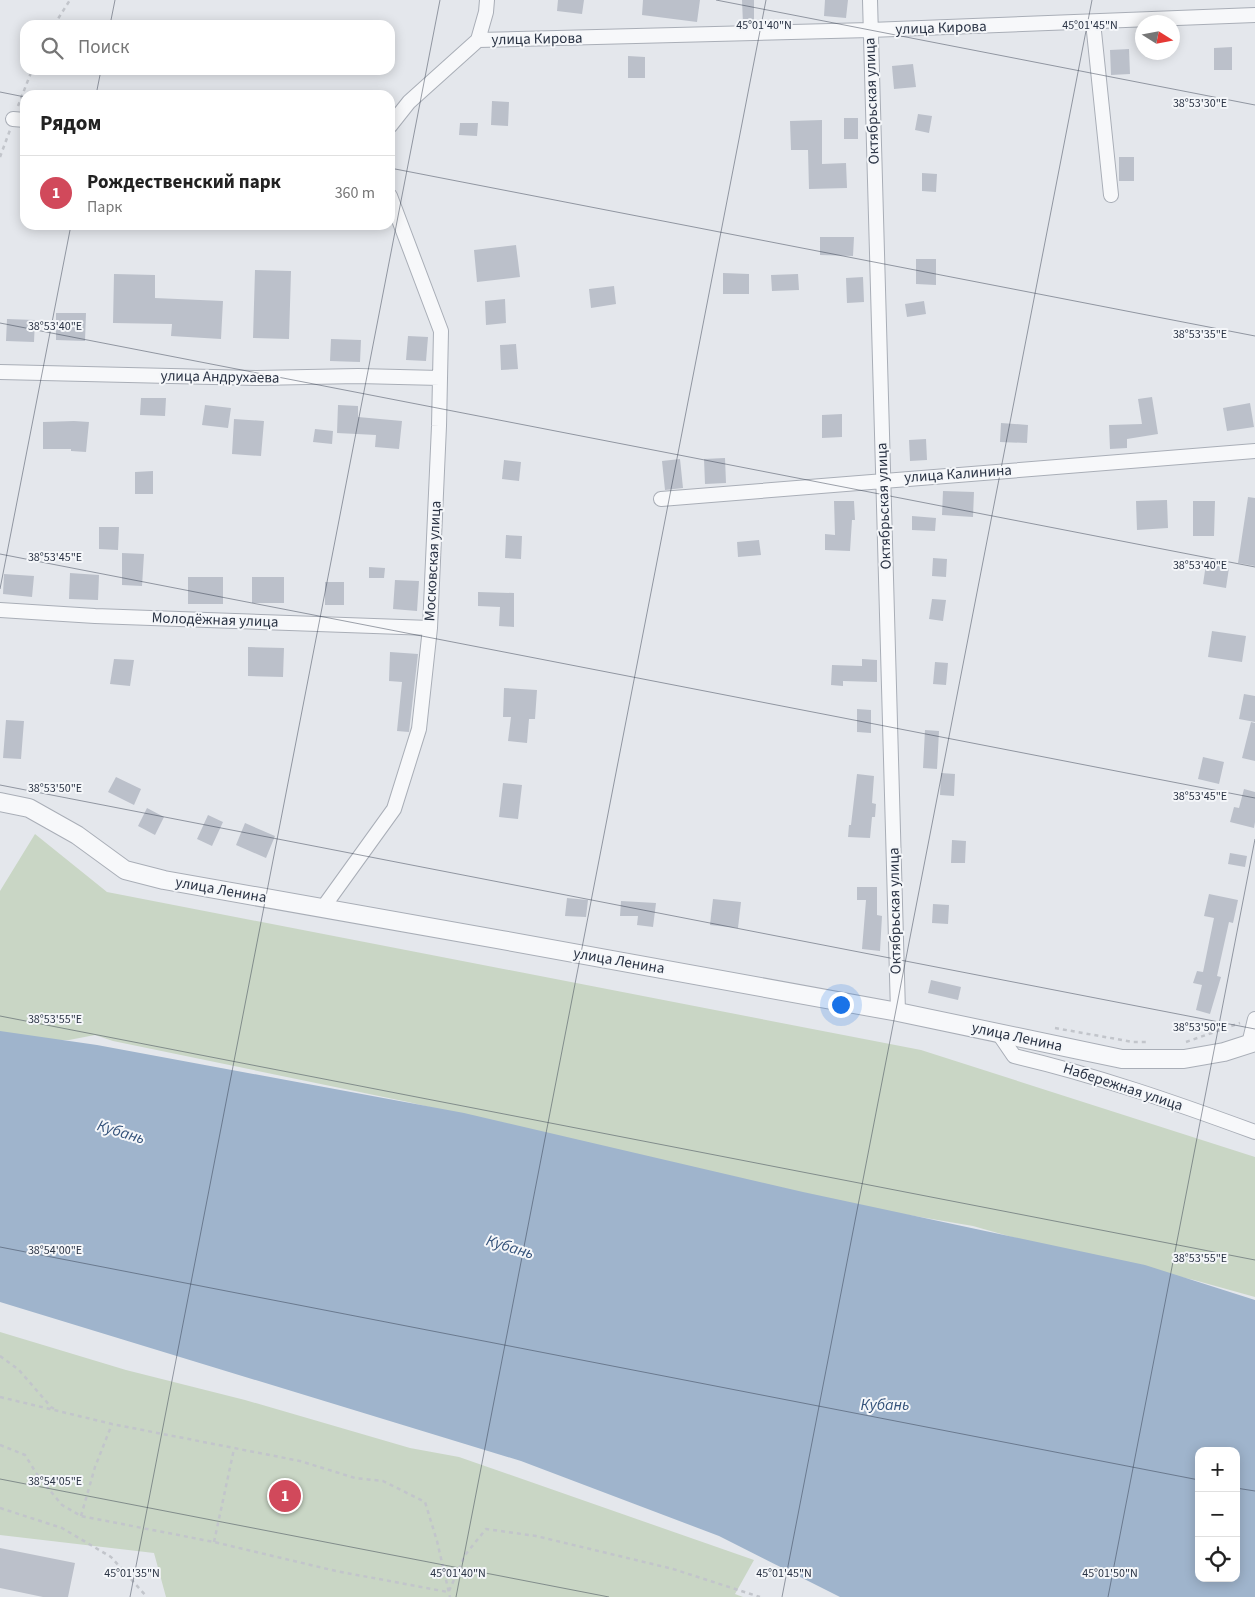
<!DOCTYPE html>
<html lang="ru">
<meta charset="utf-8">
<style>
:root{--surface:#fff;--page:#f6f6f6;--text:#222;--muted:#767676;--line:#e0e0e0;--accent:#d1495b}
body{margin:0;font-family:"Source Sans 3",sans-serif;background:var(--page);color:var(--text)}
.controls{position:absolute;right:15px;bottom:15px;display:grid;overflow:hidden;border-radius:10px;box-shadow:0 2px 12px #0003}
.controls button{width:45px;height:45px;display:grid;place-items:center;padding:0;border:0;border-bottom:1px solid var(--line);background:var(--surface);color:var(--text);font:25px sans-serif}
.compass{position:absolute;left:1135px;top:15px;width:45px;height:45px;border-radius:50%;background:var(--surface);box-shadow:0 2px 12px #0003;rotate:101deg}
.you{position:absolute;left:840px;top:1004px;width:18px;height:18px;margin:-12px;border:4px solid #fff;border-radius:50%;background:#1a73e8;box-shadow:0 0 0 8px #1a73e833}
.badge{display:grid;place-items:center;width:32px;height:32px;border-radius:50%;background:var(--accent);color:#fff;font-size:16px;font-weight:700}
.pin{position:absolute;translate:-50% -50%;border:2px solid #fff;box-shadow:0 1px 5px #0006}
.list{margin:0;padding:0;list-style:none}
h2{display:flex;justify-content:space-between;align-items:center;height:65px;margin:0;padding:0 20px;font-size:21px}
h2 small{font-size:16px;font-weight:400;color:var(--muted)}
.list li{display:grid;grid-template-columns:32px 1fr auto;gap:15px;align-items:center;box-sizing:border-box;height:75px;padding:0 20px;border-top:1px solid var(--line)}
.list b{display:block;font-size:19px;white-space:nowrap}
.list p{margin:0;font-size:16px;white-space:nowrap;color:var(--muted)}
.list em{font-size:16px;font-style:normal;color:var(--muted)}
.icon{flex:none;width:28px;height:28px;fill:none;stroke:currentColor;stroke-width:2;stroke-linecap:round;stroke-linejoin:round}
.map{position:relative;flex:none;width:1255px;height:1597px;overflow:hidden}
.search{position:absolute;background:var(--surface);box-shadow:0 2px 12px #0003;left:20px;top:20px;width:375px;height:55px;display:flex;align-items:center;gap:12px;box-sizing:border-box;padding:0 18px;border-radius:15px;color:var(--muted);font-size:19px}
.panel{position:absolute;background:var(--surface);box-shadow:0 2px 12px #0003;left:20px;top:90px;width:375px;height:140px;border-radius:15px}
.map>svg:first-child{display:block}
.green{fill:#c9d6c5}
.water{fill:#9fb4cc;fill-rule:evenodd}
.building{fill:#bbc0ca}
.lines{fill:none;stroke-linecap:round;stroke-linejoin:round}
.minor-casing{stroke:#a9aeb7;stroke-width:16}
.tertiary-casing{stroke:#a9aeb7;stroke-width:20}
.path{stroke:#c2c5cb;stroke-width:2.5;stroke-dasharray:4 4;stroke-linecap:butt}
.minor{stroke:#f7f8fa;stroke-width:14}
.tertiary{stroke:#f7f8fa;stroke-width:18}
.ticks{fill:none;stroke:#2b3445;stroke-width:1;stroke-opacity:0.45}
.labels{text-anchor:middle;dominant-baseline:central;stroke-width:4;stroke-linejoin:round;paint-order:stroke}
.street-label{font-size:15px;fill:#2b3445;stroke:#f4f6f9}
.water-label{font-size:16px;font-style:italic;fill:#34527a;stroke:#f4f6f9}
.ticks-label{font-size:12px;text-anchor:middle;fill:#2b3445;stroke:#f4f6f9;stroke-width:4;stroke-linejoin:round;paint-order:stroke}
</style>
<div class="map">
<svg width="1255" height="1597" viewBox="0 0 1255 1597">
<rect width="100%" height="100%" fill="#e4e7ec"/>
<path class="green" d="M35,834L107,892L921,1050L1255,1157V1297L1194,1280L1054,1249L973,1226L832,1202L408,1102L113,1041L95,1035L69,1040H44L0,1037V891Z
M0,1332L126,1370L245,1400L410,1448L459,1457L754,1560L735,1594L743,1597H166L154,1553L0,1535Z"/>
<path class="water" d="M0,1031L97,1045L464,1113L803,1192L1145,1265L1255,1300V1597H840L719,1536L521,1461L0,1302ZM1199,1451H1236V1578H1199Z"/>
<path class="building" d="M558,0H584L582,14L557,11Z
M643,0H700L697,22L642,15Z
M742,0H754V24H743Z
M825,0H848L846,18L824,16Z
M1232,47V70H1214V48Z
M1129,49L1130,74L1111,75L1110,50Z
M628,56L645,57V78H628Z
M913,64L916,87L894,89L892,66Z
M492,101L509,102L508,126L491,125Z
M918,114L932,116L929,133L915,130Z
M844,118H858V139H844Z
M822,120V164L846,163L847,188L809,189L808,150H791L790,121Z
M460,123H478L477,136L459,135Z
M1119,157H1134V181H1119Z
M922,173L937,174L936,192L922,191Z
M820,237H854L853,256L820,255Z
M516,245L520,277L477,282L474,250Z
M916,259H936V285L916,284Z
M255,270L291,271L289,339L253,338Z
M723,273L749,274V294H723Z
M114,274L155,275V298L223,301L221,339L171,336L172,324L113,323Z
M798,274L799,290L772,291L771,275Z
M863,277L864,302L847,303L846,278Z
M614,286L616,304L591,308L589,289Z
M505,299L506,323L486,325L485,301Z
M924,301L926,314L907,317L905,304Z
M56,313H86L85,341L56,340Z
M7,319L35,320L34,342L6,341Z
M408,336L428,337L426,361L406,360Z
M331,339L361,340L360,362L330,361Z
M516,344L518,369L501,370L500,345Z
M1152,397L1158,434L1127,439V448L1110,449L1109,425L1142,424L1138,399Z
M141,398H166L165,416L140,415Z
M1250,403L1254,427L1227,431L1223,408Z
M205,405L231,408L228,428L202,425Z
M338,405L358,406V417L402,421L399,449L375,447L376,435L337,433Z
M842,414V437L822,438V415Z
M234,419L264,421L261,456L232,454Z
M74,421L89,422L86,452L71,451V449H43V422Z
M1001,423L1028,425L1027,443L1000,442Z
M315,429L333,431L332,444L313,442Z
M926,439L927,460L910,461L909,440Z
M725,458L726,483L705,484L704,459Z
M680,459L683,488L665,490L662,461Z
M504,460L521,462L519,481L502,479Z
M153,471V494H135V472Z
M943,491L974,492L973,517L942,515Z
M1248,497L1255,498V566L1238,563Z
M1167,500L1168,528L1137,530L1136,501Z
M834,501H854L855,520H852L850,551L825,550V534L835,535Z
M1193,501H1215L1214,536H1193Z
M912,516L936,518L935,531L912,530Z
M99,527H119L118,550L99,549Z
M506,535L522,536L521,559L505,558Z
M759,540L761,555L738,557L737,542Z
M122,553L144,554L142,586L122,585Z
M933,558L947,559L946,577L932,576Z
M1206,564L1229,568L1226,588L1203,584Z
M369,567L385,568L384,578H369Z
M70,573L99,575L98,600L69,599Z
M4,574L34,576L32,597L3,594Z
M188,577H223V604H188Z
M252,577H284V603H252Z
M395,580L419,581L417,611L393,609Z
M325,582H344V605H325Z
M478,592L514,593V627L499,626L500,607L478,606Z
M932,599L946,600L943,621L929,619Z
M1212,631L1246,636L1242,662L1208,657Z
M248,647L284,648L283,677L248,676Z
M390,652L418,654L409,732L397,731L402,682L389,681Z
M114,659L134,660L130,686L110,684Z
M862,659L877,660V682L843,681V686L831,685L832,665L862,666Z
M935,662L948,663L946,685L933,684Z
M504,688L537,690L535,719H529L527,743L508,741L511,717H503Z
M1244,694L1255,696V722L1239,719Z
M857,709L871,710V733L857,732Z
M6,720L24,721L21,759L3,758Z
M1251,722L1255,723V761L1242,758Z
M925,730L939,731L937,769L923,768Z
M1203,757L1224,762L1219,784L1198,779Z
M941,773L955,774L954,796L940,795Z
M857,774L874,776L872,803L876,804L875,817H872L870,838L848,837L849,825H851Z
M116,777L141,789L134,805L108,792Z
M503,783L522,785L518,819L499,817Z
M1244,789L1255,792V822L1254,828L1230,822L1234,807L1239,808Z
M147,808L164,817L155,835L138,826Z
M208,815L223,822L212,846L197,839Z
M245,823L275,836L266,858L236,845Z
M952,840L966,841L965,863H951Z
M1230,853L1247,856L1245,867L1228,864Z
M857,887H877V915L882,916L880,951L862,949L866,900H857Z
M1209,894L1238,900L1233,923L1229,922L1217,976L1221,977L1210,1014L1196,1010L1202,985L1193,983L1197,971L1203,972L1214,918L1204,916Z
M567,898L588,900L586,917L565,916Z
M713,899L741,902L738,928L710,925Z
M621,901L656,903L653,927L637,925L638,916H620Z
M933,904L949,905L948,924L932,923Z
M931,980L961,987L958,1000L928,993Z
M0,1548L75,1563L68,1597H43L0,1588Z"/>
<g class="lines">
<defs>
<path id="minor" d="M870,0L898,1012
M1093,22L1111,195
M478,40L870,30L1255,15
M13,119L25,120
M390,126L409,102L478,40L486,12L487,0
M0,372L257,378L358,376L440,378
M661,499L1255,451
M0,610L95,616L430,628
M322,909L394,809L419,729L430,628L439,426L441,331L390,196
M999,1034L1014,1056C1096,1075 1176,1103 1255,1132
M1249,1044L1255,1019"/>
<path id="tertiary" d="M0,802L29,808L77,835L125,870L164,880L502,940L898,1012L1122,1059H1184L1224,1052L1255,1042"/>
</defs>
<use href="#minor" class="minor-casing"/>
<use href="#tertiary" class="tertiary-casing"/>
<path class="path" d="M54,25L70,0
M18,106L32,70
M0,157L10,130
M1055,1028L1133,1042H1148
M1186,1042L1240,1023
M0,1356L19,1370L51,1407L56,1410
M0,1397L112,1424L300,1461L355,1478L383,1481L425,1502L437,1541L450,1597
M0,1445L25,1455L38,1476L62,1505L81,1516L214,1542L336,1571L448,1592
M0,1508L62,1528L111,1557L147,1597
M81,1516L95,1467L112,1424
M214,1542L234,1449
M449,1591L465,1555L486,1529L536,1536L673,1569L760,1597"/>
<use href="#minor" class="minor"/>
<use href="#tertiary" class="tertiary"/>
</g>
<path class="ticks" d="M716,0L1255,105M110,25L115,0M0,92L25,97M96,95L101,70M390,168L1255,336M0,323L1255,567M0,554L1255,798M0,589L71,225M0,785L1255,1029M0,1016L1255,1260M0,1247L1199,1480M0,1479L609,1597M1236,1488L1255,1491M130,1597L440,0M456,1597L766,0M782,1597L1092,0M1108,1597L1255,839"/>
<g class="labels">
<g class="street-label">
<text transform="translate(941 28) rotate(-2)">улица Кирова</text>
<text transform="translate(537 39) rotate(-1)">улица Кирова</text>
<text transform="translate(872 101) rotate(-92)">Октябрьская улица</text>
<text transform="translate(220 377) rotate(1)">улица Андрухаева</text>
<text transform="translate(958 474) rotate(-4)">улица Калинина</text>
<text transform="translate(884 506) rotate(-92)">Октябрьская улица</text>
<text transform="translate(433 561) rotate(-87)">Московская улица</text>
<text transform="translate(215 620) rotate(2)">Молодёжная улица</text>
<text transform="translate(221 890) rotate(10)">улица Ленина</text>
<text transform="translate(895 911) rotate(-91)">Октябрьская улица</text>
<text transform="translate(619 961) rotate(10)">улица Ленина</text>
<text transform="translate(1017 1037) rotate(12)">улица Ленина</text>
<text transform="translate(1123 1087) rotate(18)">Набережная улица</text>
</g>
<g class="water-label">
<text transform="translate(121 1132) rotate(17)">Кубань</text>
<text transform="translate(510 1247) rotate(17)">Кубань</text>
<text x="885" y="1405">Кубань</text>
</g>
</g>
<g class="ticks-label">
<text x="764" y="29">45°01'40"N</text>
<text x="1090" y="29">45°01'45"N</text>
<text x="1200" y="107">38°53'30"E</text>
<text x="55" y="330">38°53'40"E</text>
<text x="1200" y="338">38°53'35"E</text>
<text x="55" y="561">38°53'45"E</text>
<text x="1200" y="569">38°53'40"E</text>
<text x="55" y="792">38°53'50"E</text>
<text x="1200" y="800">38°53'45"E</text>
<text x="55" y="1023">38°53'55"E</text>
<text x="1200" y="1031">38°53'50"E</text>
<text x="55" y="1254">38°54'00"E</text>
<text x="1200" y="1262">38°53'55"E</text>
<text x="55" y="1485">38°54'05"E</text>
<text x="132" y="1577">45°01'35"N</text>
<text x="458" y="1577">45°01'40"N</text>
<text x="784" y="1577">45°01'45"N</text>
<text x="1110" y="1577">45°01'50"N</text>
</g>
</svg>
<div class="controls">
<button>+</button>
<button>−</button>
<button><svg class="icon" aria-label="locate" viewBox="0 0 24 24"><circle cx="12" cy="12" r="6"/><path d="M12 2v4M12 18v4M2 12h4M18 12h4"/></svg></button>
</div>
<svg class="compass" viewBox="-18 -18 36 36"><path d="M0-13l5 13h-10z" fill="#e53935"/><path d="M0 13l5-13h-10z" fill="#767676"/></svg>
<div class="you"></div>
<div class="pin badge" style="left:285px;top:1496px">1</div>
<div class="search"><svg class="icon" aria-label="search" viewBox="0 0 24 24"><circle cx="10" cy="10" r="6"/><path d="M15 15l6 6"/></svg>Поиск</div>
<section class="panel">
<h2>Рядом<small></small></h2>
<ul class="list">
<li><span class="badge">1</span><div><b>Рождественский парк</b><p>Парк</p></div><em>360 m</em></li>
</ul>
</section>
</div>
